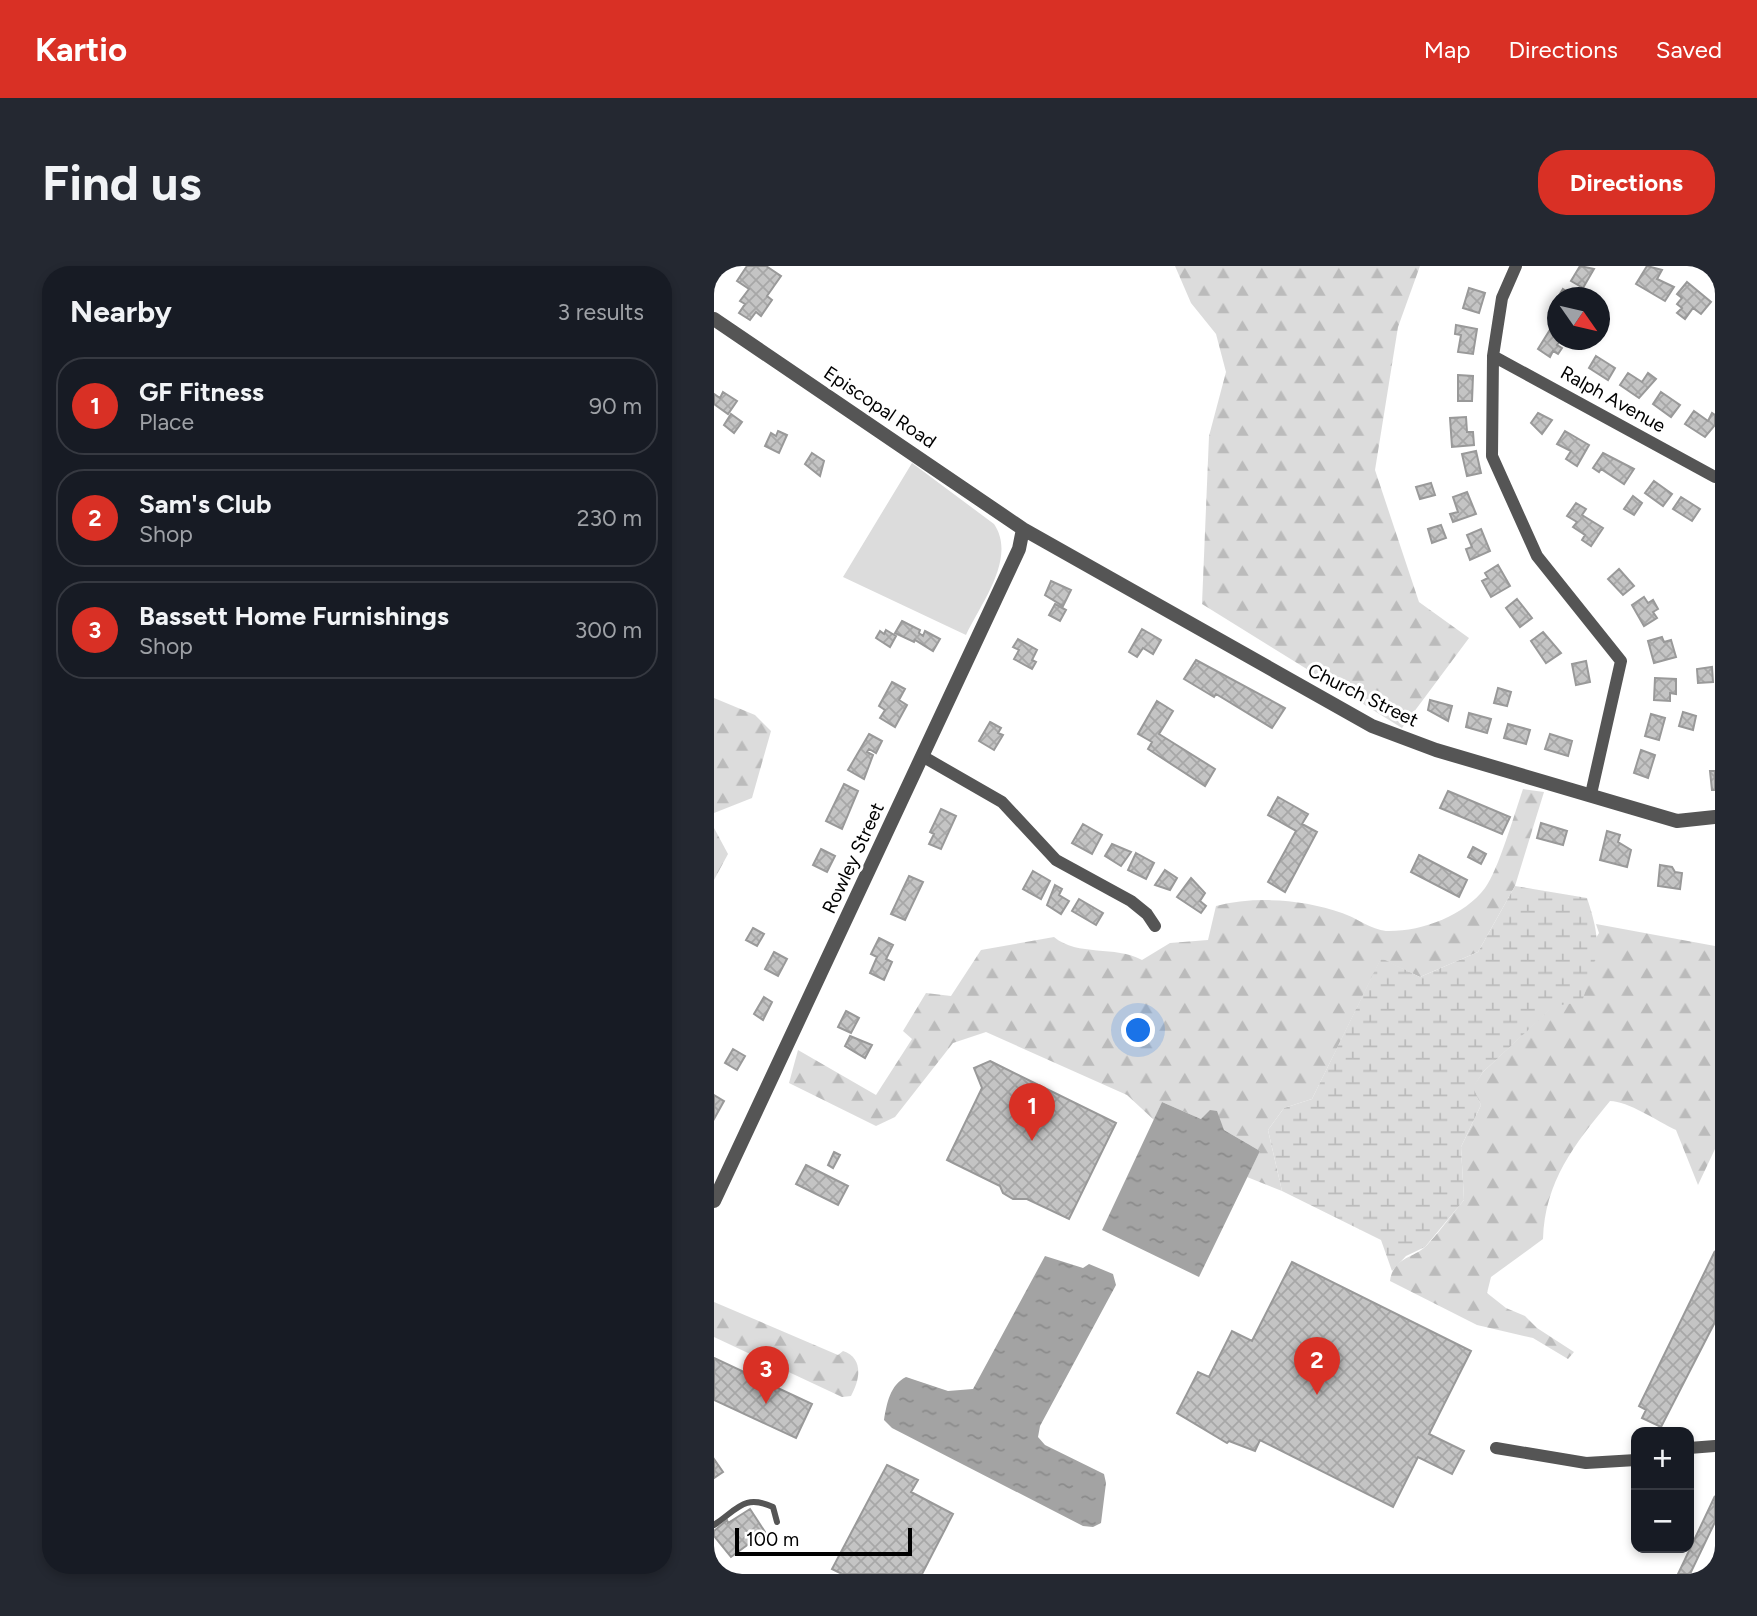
<!DOCTYPE html>
<meta charset="utf-8">
<style>
:root{--surface:#171b24;--page:#242831;--text:#f1f3f6;--muted:#9ea1a6;--line:#363941;--accent:#d93025}
body{margin:0;font-family:Figtree,sans-serif;background:var(--page);color:var(--text)}
.controls{position:absolute;right:21px;bottom:21px;display:grid;overflow:hidden;border-radius:14px;box-shadow:0 4px 10px #0003}
.controls button{width:63px;height:63px;display:grid;place-items:center;padding:0;border:0;border-bottom:2px solid var(--line);background:var(--surface);color:var(--text);font:35px sans-serif}
.compass{position:absolute;left:833px;top:21px;width:63px;height:63px;border-radius:50%;background:var(--surface);box-shadow:0 4px 10px #0003;rotate:124deg}
.scale{position:absolute;left:21px;bottom:18px;width:177px;box-sizing:border-box;padding-left:7px;border:4px solid #000;border-top:0;font-size:19px;line-height:24px;white-space:nowrap;color:#000;-webkit-text-stroke:5px #fff;paint-order:stroke}
.you{position:absolute;left:425px;top:765px;width:24px;height:24px;margin:-18px;border:5px solid #fff;border-radius:50%;background:#1a73e8;box-shadow:0 0 0 10px #1a73e833}
.badge{display:grid;place-items:center;width:46px;height:46px;border-radius:50%;background:var(--accent);color:#fff;font-size:23px;font-weight:700}
.pin{position:absolute;translate:-50% -58px;filter:drop-shadow(0 2px 4px #0008)}
.pin::after{content:'';position:absolute;top:37px;width:24px;height:21px;background:inherit;clip-path:polygon(0 0,100% 0,50% 100%)}
.list{margin:0;padding:0;list-style:none}
h2{display:flex;justify-content:space-between;align-items:center;height:91px;margin:0;padding:0 28px;font-size:30px}
h2 small{font-size:23px;font-weight:400;color:var(--muted)}
.list li{display:grid;grid-template-columns:46px 1fr auto;gap:21px;align-items:center;box-sizing:border-box;height:98px;margin:0 14px 14px;padding:0 14px;border:2px solid var(--line);border-radius:28px}
.list b{display:block;font-size:26px;white-space:nowrap}
.list p{margin:0;font-size:23px;white-space:nowrap;color:var(--muted)}
.list em{font-size:23px;font-style:normal;color:var(--muted)}
.map{position:relative;flex:none;width:1001px;height:1308px;overflow:hidden;border-radius:28px}
header{display:flex;align-items:center;gap:42px;box-sizing:border-box;height:98px;padding:0 35px;background:var(--accent);color:#fff}
header strong{font-size:33px}
nav{display:flex;gap:38px;margin-inline-start:auto;font-size:24px}
.intro{display:flex;align-items:center;justify-content:space-between;box-sizing:border-box;height:168px;padding:0 42px}
h1{margin:0;font-size:49px}
.button{padding:18px 32px;border-radius:28px;background:var(--accent);color:#fff;font-size:24px;font-weight:700}
main{display:flex;gap:42px;padding:0 42px}
aside{flex:1;background:var(--surface);border-radius:28px;box-shadow:0 4px 10px #0003}
.map>svg:first-child{display:block}
.grass{fill:#dcdcdc}
.forest{fill:url(#forest-firs)}
.wetland{fill:url(#wetland-marsh)}
.water{fill:url(#water-ripples)}
.building{fill:url(#building-cross-hatch);stroke:#999;stroke-width:2}
.lines{fill:none;stroke-linecap:round;stroke-linejoin:round}
.service{stroke:#555;stroke-width:6}
.minor{stroke:#555;stroke-width:12}
.tertiary{stroke:#555;stroke-width:14}
.labels{text-anchor:middle;dominant-baseline:central;stroke-width:6;stroke-linejoin:round;paint-order:stroke}
.street-label{font-size:19px;fill:#000;stroke:#fff}
</style>
<header>
<strong>Kartio</strong>
<nav><a>Map</a><a>Directions</a><a>Saved</a></nav>
</header>
<div class="intro"><h1>Find us</h1><a class="button">Directions</a></div>
<main>
<aside>
<h2>Nearby<small>3 results</small></h2>
<ul class="list">
<li><span class="badge">1</span><div><b>GF Fitness</b><p>Place</p></div><em>90 m</em></li>
<li><span class="badge">2</span><div><b>Sam's Club</b><p>Shop</p></div><em>230 m</em></li>
<li><span class="badge">3</span><div><b>Bassett Home Furnishings</b><p>Shop</p></div><em>300 m</em></li>
</ul>
</aside>
<div class="map">
<svg width="1001" height="1308" viewBox="0 0 1001 1308">
<defs>
<pattern id="forest-firs" width="22" height="20" patternUnits="userSpaceOnUse" patternTransform="scale(1.75)"><rect width="22" height="20" fill="#dcdcdc"/><path d="M5 1l3.5 6h-7zM16 11l3.5 6h-7z" fill="#bbb"/></pattern>
<pattern id="wetland-marsh" width="20" height="14" patternUnits="userSpaceOnUse" patternTransform="scale(1.75)"><rect width="20" height="14" fill="#dcdcdc"/><path d="M1 5h8M5 5V1M11 12h8M15 12V8" fill="none" stroke="#bbb"/></pattern>
<pattern id="water-ripples" width="26" height="14" patternUnits="userSpaceOnUse" patternTransform="scale(1.75)"><rect width="26" height="14" fill="#a3a3a3"/><path d="M2 4q2-2 4 0t4 0M15 11q2-2 4 0t4 0" fill="none" stroke="#8b8b8b"/></pattern>
<pattern id="building-cross-hatch" width="8" height="8" patternUnits="userSpaceOnUse" patternTransform="scale(1.75)"><rect width="8" height="8" fill="#c4c4c4"/><path d="M0 0l8 8M0 8l8-8" fill="none" stroke="#a7a7a7"/></pattern>
</defs>
<rect width="100%" height="100%" fill="#fff"/>
<path class="grass" d="M198,197L280,258C303,292 267,337 252,369L129,311Z"/>
<path class="forest" d="M461,0H706L684,61L661,204L705,336L755,372L688,462L488,338L495,170L512,106L502,68L477,37Z
M0,432L41,449L57,465L38,532L0,547Z
M809,523L830,526L801,620L764,686L706,711L667,693L598,833L570,842L554,864L568,925L533,911L546,885L510,864L505,854L487,853L448,836L440,854L413,829L272,766L239,777L181,851L162,860L75,817L84,784L162,829L198,773L189,765L212,727L237,730L267,684L340,671C364,691 401,679 428,694L456,677L494,674L502,640C541,630 589,633 628,647C641,651 658,664 672,665C707,666 750,650 771,622C784,605 801,546 809,523Z
M0,562L14,588L0,614Z
M882,658L1001,680V883L984,919L962,864C943,855 914,835 896,835C860,879 831,915 829,973L777,1011L773,1027L792,1042L811,1050L823,1062L860,1086L854,1093L819,1072L763,1059L676,1015C679,990 701,993 714,978C727,964 738,948 750,934L747,881L767,839L758,822L769,806L840,739L885,667Z
M0,1036L124,1089L129,1085C150,1092 146,1114 137,1130L128,1131L0,1071Z"/>
<path class="wetland" d="M801,620L873,632C889,680 884,688 868,736L840,740L769,806L759,822L767,839L747,881L750,934L711,981L692,990L678,1005L667,974L568,925L554,864L570,842L598,833L667,692L706,711L764,686Z"/>
<path class="water" d="M448,836L487,853L496,844L503,845L510,864L546,885L485,1011L388,964Z
M331,990L369,1002L375,998L399,1008L402,1019L326,1160L324,1171L331,1179L390,1208L392,1217L387,1257L379,1261L369,1260L178,1162L170,1154C173,1137 176,1119 192,1111L234,1125L259,1123Z"/>
<path class="building" d="M33,0H52L67,10L53,30L58,34L47,50L42,46L36,54L25,47L31,38L26,35L35,23L23,15Z
M866,0L880,3L869,22L857,15Z
M933,0L948,4L943,13L960,21L951,35L922,18Z
M973,16L997,36L987,48L979,42L971,53L963,47L968,42L963,38L968,32L963,28Z
M755,22L771,27L765,47L749,42Z
M849,23L862,31L844,32V45L838,41Z
M742,59L763,63L759,88L744,86L747,69L741,68Z
M837,62L844,66V74H847L843,79L848,82L844,88L839,85L836,91L824,83Z
M882,90L901,102L894,114L875,102Z
M914,107L928,116L934,107L942,113L925,132L906,119Z
M744,109L759,110L758,135H744Z
M9,126L23,135L14,148L0,138V128L6,132Z
M947,126L966,139L957,151L939,138Z
M980,145L994,155L998,147L1001,149V159L991,171L971,158Z
M824,147L838,154L828,168L817,157Z
M17,148L28,156L20,167L10,159Z
M752,151L753,166H759L760,179L738,181L736,152Z
M64,165L73,169L65,187L51,180L57,167L62,170Z
M851,165L875,179L863,200L852,193L857,185L843,178Z
M762,185L767,207L753,210L748,188Z
M98,187L110,195L106,210L91,198Z
M889,187L920,203L910,218L887,203L885,206L879,202Z
M940,215L958,228L949,240L931,227Z
M717,217L721,229L706,233L702,221Z
M753,226L762,248L739,256L736,248L744,246L739,231Z
M919,230L928,237L920,249L910,243Z
M967,231L986,243L978,255L959,243Z
M862,237L872,243L868,249L889,262L877,280L868,274L871,269L859,261L863,256L853,250Z
M727,259L732,272L718,277L714,263Z
M767,263L776,285L756,294L752,283L758,281L753,269Z
M784,299L796,320L777,331L768,315L774,312L771,307Z
M905,303L920,320L909,329L894,313Z
M337,315L357,324L349,340L331,329Z
M930,331L934,337L939,334L944,343L939,346L943,352L930,360L918,339Z
M803,333L818,352L806,361L792,342Z
M341,338L352,344L346,355L335,349Z
M188,355L206,364L205,367L209,370L211,365L226,373L219,385L201,374L200,376L181,367Z
M428,363L447,374L439,388L429,382L423,391L415,386Z
M172,364L182,370L176,381L162,372L166,365L170,368Z
M829,366L847,387L832,397L817,375Z
M948,371L950,376L957,374L962,391L940,397L934,375Z
M304,373L323,384L318,394L322,396L318,403L300,393L305,384L299,381Z
M482,394L571,442L558,462L502,428L500,431L470,413Z
M872,395L876,416L862,419L858,398Z
M998,401L999,416L984,417L983,403Z
M941,412L962,413V428L956,427V435L940,434Z
M178,416L191,423L185,434L193,439L181,461L166,452L171,444L165,440Z
M784,422L797,426L793,440L780,437Z
M716,434L738,440L734,455L714,444Z
M443,435L459,445L445,468L501,503L491,520L434,483L438,476L424,468Z
M969,446L982,450L979,464L965,460Z
M755,447L777,453L773,467L752,461Z
M937,448L951,452L945,474L931,470Z
M276,456L287,462L284,467L289,469L280,484L265,475Z
M794,458L816,464L812,478L790,472Z
M155,468L168,475L162,487L155,483L153,486L159,489L150,513L134,504Z
M836,468L858,475L854,490L831,483Z
M927,484L941,489L934,512L920,507Z
M996,505H1001V524H998Z
M130,518L144,525L128,563L112,555Z
M734,525L796,551L788,568L726,542Z
M564,531L594,548L588,558L603,566L571,626L554,616L582,565L554,549Z
M227,543L242,550L227,583L215,578L220,568L216,566Z
M827,557L853,565L849,579L823,572Z
M369,558L388,569L378,588L358,577Z
M893,565L906,569L904,576L917,584L913,601L886,594Z
M398,578L417,586L407,600L391,590Z
M759,581L772,588L767,598L754,591Z
M107,583L121,590L113,606L99,599Z
M422,587L440,597L432,613L414,604Z
M705,589L753,614L745,631L697,606Z
M946,599L958,601L961,606L968,607L966,623L944,620Z
M451,604L463,612L456,624L441,619Z
M319,605L336,615L327,633L309,623Z
M195,610L209,616L191,654L177,648Z
M477,612L491,627L486,635L492,640L487,647L463,631Z
M341,619L348,623L345,629L355,635L347,648L333,639Z
M365,633L389,647L382,659L358,645Z
M39,662L50,668L43,680L32,674Z
M165,672L179,679L172,693L178,696L170,714L156,707L163,691L157,688Z
M60,686L73,693L64,710L51,703Z
M50,731L58,736L49,754L40,748Z
M132,745L145,752L137,767L124,761Z
M136,770L158,779L151,792L131,780Z
M19,783L31,790L23,804L11,797Z
M276,795L402,857L355,953L313,933H299L289,927L286,920L233,894L268,822L260,802Z
M0,829L10,835L0,853Z
M120,886L126,889L119,902L114,899Z
M92,899L134,920L124,939L82,918Z
M1001,985V1056L947,1161L928,1152L932,1144L925,1140Z
M578,996L757,1085L715,1168L750,1185L738,1208L704,1191L679,1241L546,1174L541,1185L515,1175L513,1177L463,1147L484,1106L495,1111L518,1065L538,1075Z
M0,1092L98,1138L82,1172L0,1134Z
M0,1193L9,1206L0,1212Z
M173,1199L204,1214L197,1226L239,1248L208,1308H128L118,1303Z
M1001,1230V1256L976,1308H964Z
M36,1243L51,1266L17,1291L0,1270V1265L13,1254L14,1257Z"/>
<g class="lines">
<path class="service" d="M0,1259C24,1243 30,1228 59,1241L63,1256"/>
<path class="minor" d="M802,0L788,32L779,90L778,190L823,290L907,395L877,528
M779,90L1001,211
M208,490L288,536L342,594L417,635L433,648L441,660
M782,1182L872,1197L922,1194
M975,1182L1001,1180"/>
<path class="tertiary" d="M0,53L309,263L658,460L722,484L963,555L1001,551
M0,935L305,283L309,263"/>
</g>
<g class="labels">
<g class="street-label">
<text transform="translate(899 133) rotate(29)">Ralph Avenue</text>
<text transform="translate(166 141) rotate(34)">Episcopal Road</text>
<text transform="translate(649 429) rotate(26)">Church Street</text>
<text transform="translate(139 592) rotate(-65)">Rowley Street</text>
</g>
</g>
</svg>
<div class="controls">
<button>+</button>
<button>−</button>
</div>
<svg class="compass" viewBox="-18 -18 36 36"><path d="M0-13l5 13h-10z" fill="#e53935"/><path d="M0 13l5-13h-10z" fill="#9ea1a6"/></svg>
<div class="scale">100 m</div>
<div class="you"></div>
<div class="pin badge" style="left:318px;top:875px">1</div>
<div class="pin badge" style="left:603px;top:1129px">2</div>
<div class="pin badge" style="left:52px;top:1138px">3</div>
</div>
</main>
